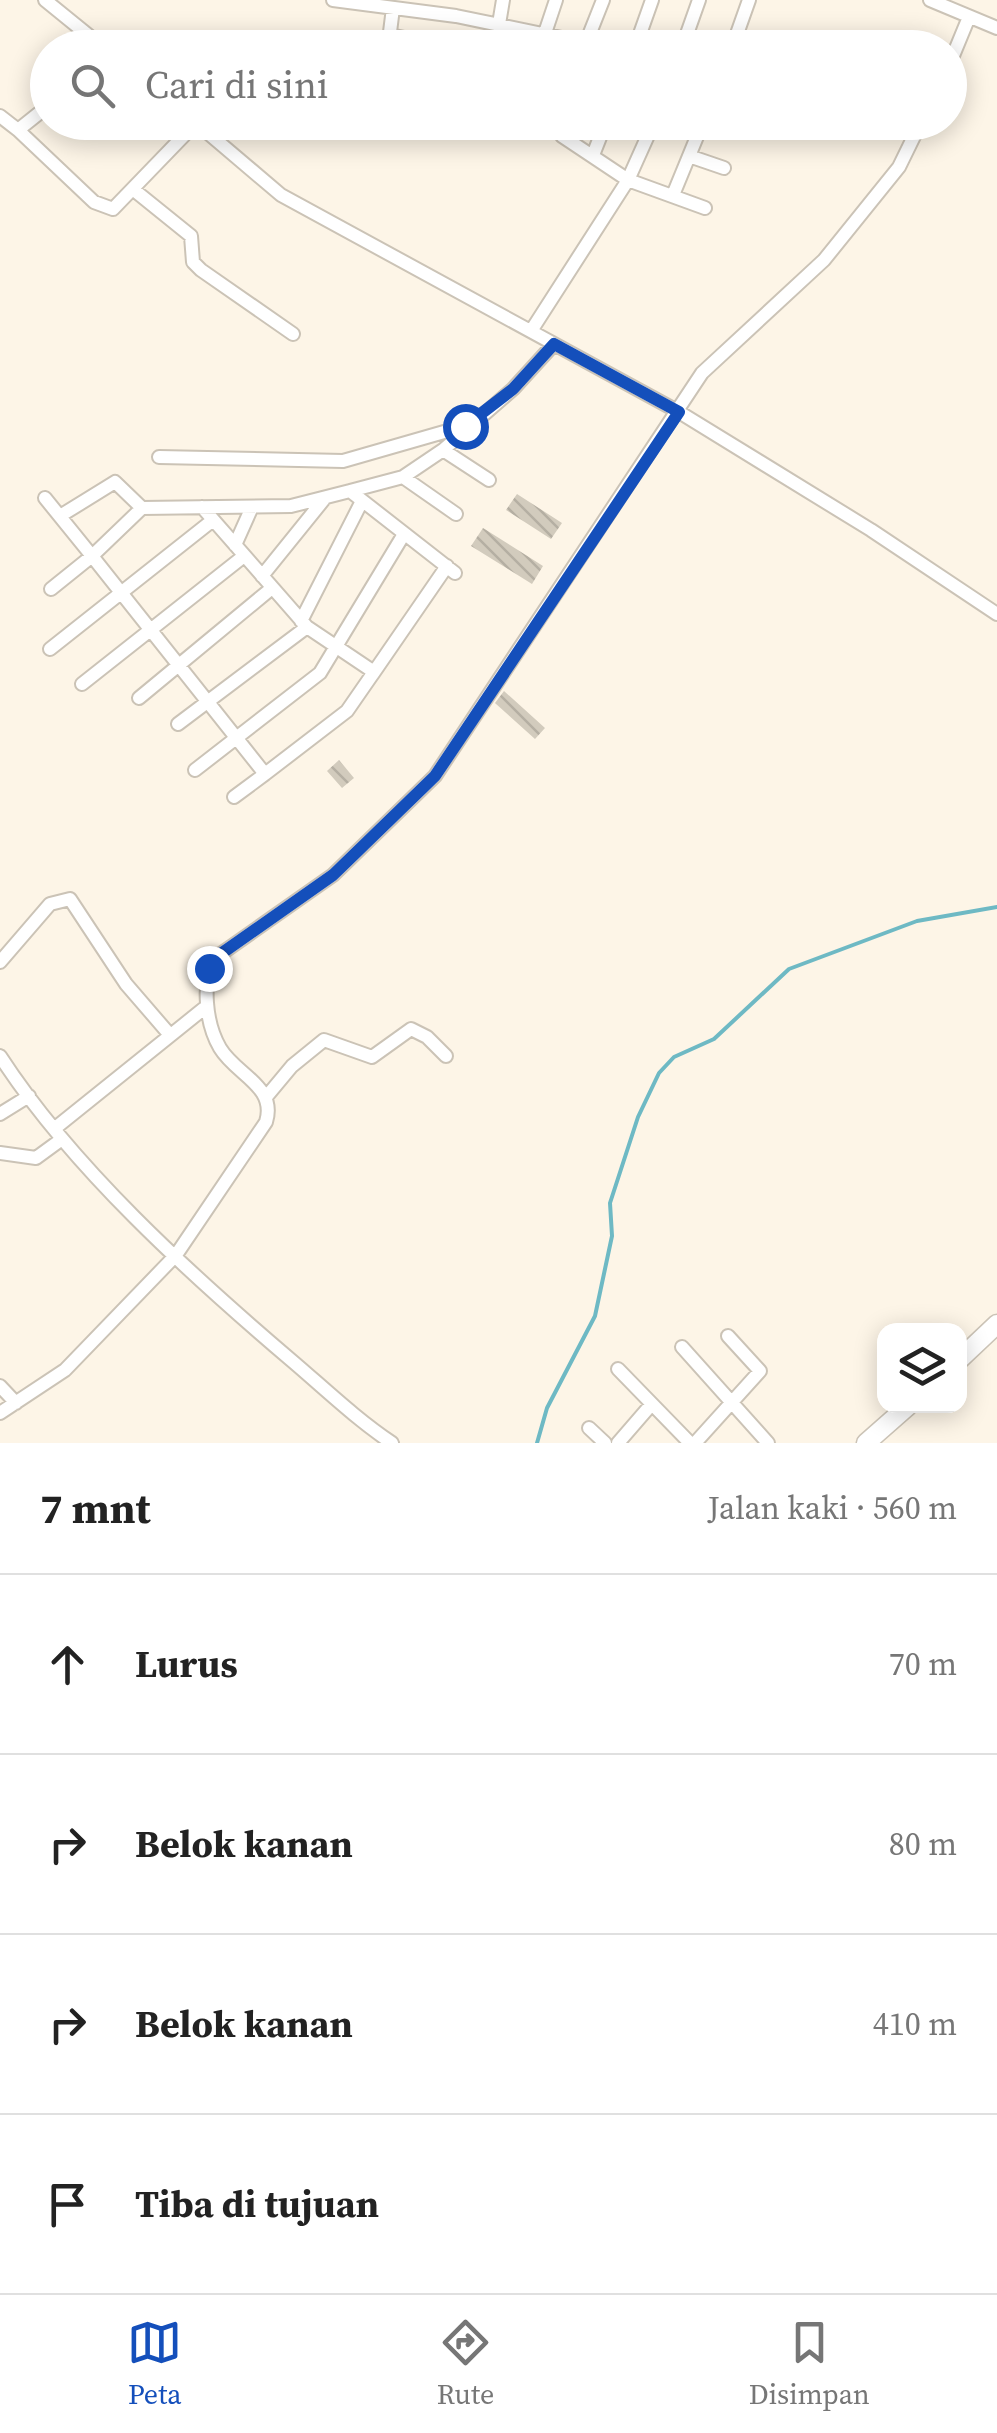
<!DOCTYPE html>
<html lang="id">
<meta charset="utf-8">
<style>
:root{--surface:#fff;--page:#f6f6f6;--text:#222;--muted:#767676;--line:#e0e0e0;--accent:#144fbb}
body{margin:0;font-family:"Source Serif 4",serif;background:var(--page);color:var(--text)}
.controls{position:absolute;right:30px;bottom:30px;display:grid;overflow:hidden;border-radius:20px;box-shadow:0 5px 25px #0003}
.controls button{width:90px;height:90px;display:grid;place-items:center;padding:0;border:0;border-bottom:2px solid var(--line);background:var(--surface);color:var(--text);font:50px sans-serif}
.stop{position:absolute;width:30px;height:30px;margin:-22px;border:8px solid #144fbb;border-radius:50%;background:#fff}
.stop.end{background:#144fbb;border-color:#fff;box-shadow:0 2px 10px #0008}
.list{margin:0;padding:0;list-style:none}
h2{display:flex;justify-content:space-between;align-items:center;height:130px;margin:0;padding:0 40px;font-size:42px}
h2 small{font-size:32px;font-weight:400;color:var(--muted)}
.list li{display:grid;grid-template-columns:65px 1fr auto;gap:30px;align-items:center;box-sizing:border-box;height:180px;padding:0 40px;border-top:2px solid var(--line)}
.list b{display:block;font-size:38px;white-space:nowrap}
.list em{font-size:32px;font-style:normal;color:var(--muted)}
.icon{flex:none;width:55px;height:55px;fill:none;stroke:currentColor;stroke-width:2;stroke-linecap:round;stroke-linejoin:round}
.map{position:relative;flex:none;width:997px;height:1443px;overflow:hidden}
.search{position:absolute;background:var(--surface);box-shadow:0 5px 25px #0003;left:30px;right:30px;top:30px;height:110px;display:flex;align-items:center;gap:25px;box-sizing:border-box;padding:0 35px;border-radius:55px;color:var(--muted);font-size:38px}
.sheet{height:850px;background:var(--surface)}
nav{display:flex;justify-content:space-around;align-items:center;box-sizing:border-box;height:140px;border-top:2px solid var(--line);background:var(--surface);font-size:28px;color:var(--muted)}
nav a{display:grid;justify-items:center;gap:5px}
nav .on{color:var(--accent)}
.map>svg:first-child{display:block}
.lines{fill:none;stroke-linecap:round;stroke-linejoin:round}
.stream{stroke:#6eb9c4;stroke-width:4}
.building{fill:url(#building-back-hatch)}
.street-casing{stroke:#cbc3b6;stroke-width:16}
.secondary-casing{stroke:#cbc3b6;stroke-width:21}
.street{stroke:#fff;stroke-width:12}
.secondary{stroke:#fff;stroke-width:18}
.route{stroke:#144fbb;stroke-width:12}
</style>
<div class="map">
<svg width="997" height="1443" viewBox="0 0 997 1443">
<defs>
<pattern id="building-back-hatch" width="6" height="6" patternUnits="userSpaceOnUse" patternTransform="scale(2.5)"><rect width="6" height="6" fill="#d2cbbd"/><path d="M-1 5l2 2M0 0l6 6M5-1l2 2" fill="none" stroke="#b5afa3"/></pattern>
</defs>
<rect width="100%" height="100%" fill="#fdf5e7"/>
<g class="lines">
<path class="stream" d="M537,1443L547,1408L595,1316L612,1236L610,1203L638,1117L659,1073L674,1057L714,1039L789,969L917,921L997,907"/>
</g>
<path class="building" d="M517,494L562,523L551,539L506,510Z
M483,528L543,566L532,584L471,546Z
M504,691L545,728L535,739L495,703Z
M339,760L354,778L342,788L327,771Z"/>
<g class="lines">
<defs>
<path id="street" d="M45,0L104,48
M333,0L456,16L586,43L603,0
M930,0L997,28
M499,24L503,0
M545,33L556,0
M390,35L453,48
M388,48L393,8
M635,48L652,0
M682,48L699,0
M732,48L749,0
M950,63L969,17
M0,116L18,130L48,106
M195,122L281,195L679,412L871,530L997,614
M561,122L562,136L628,180L705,208
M18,130L94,202L113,209L197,122
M593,155L606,122
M689,156L724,168
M134,190L191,236L193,262L201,270L293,334
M673,195L703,122
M531,331L628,180L654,122
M443,450L403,477L456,514
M159,457L343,461L465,426
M403,477L350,491L455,573
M489,480L443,450L513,389L554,344
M45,498L92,556L142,508L291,506L350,491
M60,516L115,482L142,508
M235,545L252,507
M262,576L325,498
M51,589L92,556L265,774L347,711L374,672L307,627L202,507
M301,621L362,501
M50,649L213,520
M372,675L447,566
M82,684L244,556
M139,698L272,588
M178,724L307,627
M195,770L320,673L404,534
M234,797L265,774
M0,962L50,904L70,899L126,984L170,1035
M0,1056C72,1167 190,1274 291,1360C324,1388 356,1419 392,1443
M267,1096L292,1066L324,1040L372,1057L411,1029L427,1037L446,1056
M0,1114L29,1096
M54,1129L207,1006
M0,1153L36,1158L62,1139
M682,1347L768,1443
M618,1369L690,1443
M0,1386L16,1403
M0,1413L65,1370L176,1255L266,1122C277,1086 236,1075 220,1048C206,1024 201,982 215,958L333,875L435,776L702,373L824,260L899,167L921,122
M589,1428L605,1443
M618,1443L650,1406
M695,1443L760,1371L728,1336"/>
<path id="secondary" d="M960,1359L997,1324
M866,1443L908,1406"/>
</defs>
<use href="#street" class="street-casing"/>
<use href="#secondary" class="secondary-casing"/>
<use href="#street" class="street"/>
<use href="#secondary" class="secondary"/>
</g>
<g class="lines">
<path class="route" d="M209,968L215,958L333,875L435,776L679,412L554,344L513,389L465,426"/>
</g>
</svg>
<div class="controls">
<button><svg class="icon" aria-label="layers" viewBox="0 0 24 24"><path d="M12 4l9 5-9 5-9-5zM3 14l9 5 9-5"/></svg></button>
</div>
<div class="stop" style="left:465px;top:426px"></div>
<div class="stop end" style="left:209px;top:968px"></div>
<div class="search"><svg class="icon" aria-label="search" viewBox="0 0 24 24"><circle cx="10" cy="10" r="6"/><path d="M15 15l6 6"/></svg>Cari di sini</div>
</div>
<section class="sheet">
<h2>7 mnt<small>Jalan kaki · 560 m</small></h2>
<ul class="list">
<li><svg class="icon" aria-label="ahead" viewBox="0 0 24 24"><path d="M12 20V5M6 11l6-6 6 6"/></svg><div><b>Lurus</b></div><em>70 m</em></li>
<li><svg class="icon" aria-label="right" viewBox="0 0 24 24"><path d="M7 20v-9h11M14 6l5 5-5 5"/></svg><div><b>Belok kanan</b></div><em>80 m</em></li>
<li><svg class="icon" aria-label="right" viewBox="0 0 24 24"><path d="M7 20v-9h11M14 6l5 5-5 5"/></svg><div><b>Belok kanan</b></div><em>410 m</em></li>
<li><svg class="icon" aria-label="arrive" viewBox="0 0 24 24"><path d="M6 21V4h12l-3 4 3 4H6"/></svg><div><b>Tiba di tujuan</b></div></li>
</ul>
</section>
<nav>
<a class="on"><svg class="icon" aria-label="map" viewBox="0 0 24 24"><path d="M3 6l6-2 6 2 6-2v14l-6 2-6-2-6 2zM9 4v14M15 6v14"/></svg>Peta</a>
<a><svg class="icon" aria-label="directions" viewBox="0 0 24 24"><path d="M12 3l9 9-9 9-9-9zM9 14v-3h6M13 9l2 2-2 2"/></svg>Rute</a>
<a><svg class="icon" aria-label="saved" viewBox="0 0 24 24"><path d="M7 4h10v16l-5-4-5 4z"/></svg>Disimpan</a>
</nav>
